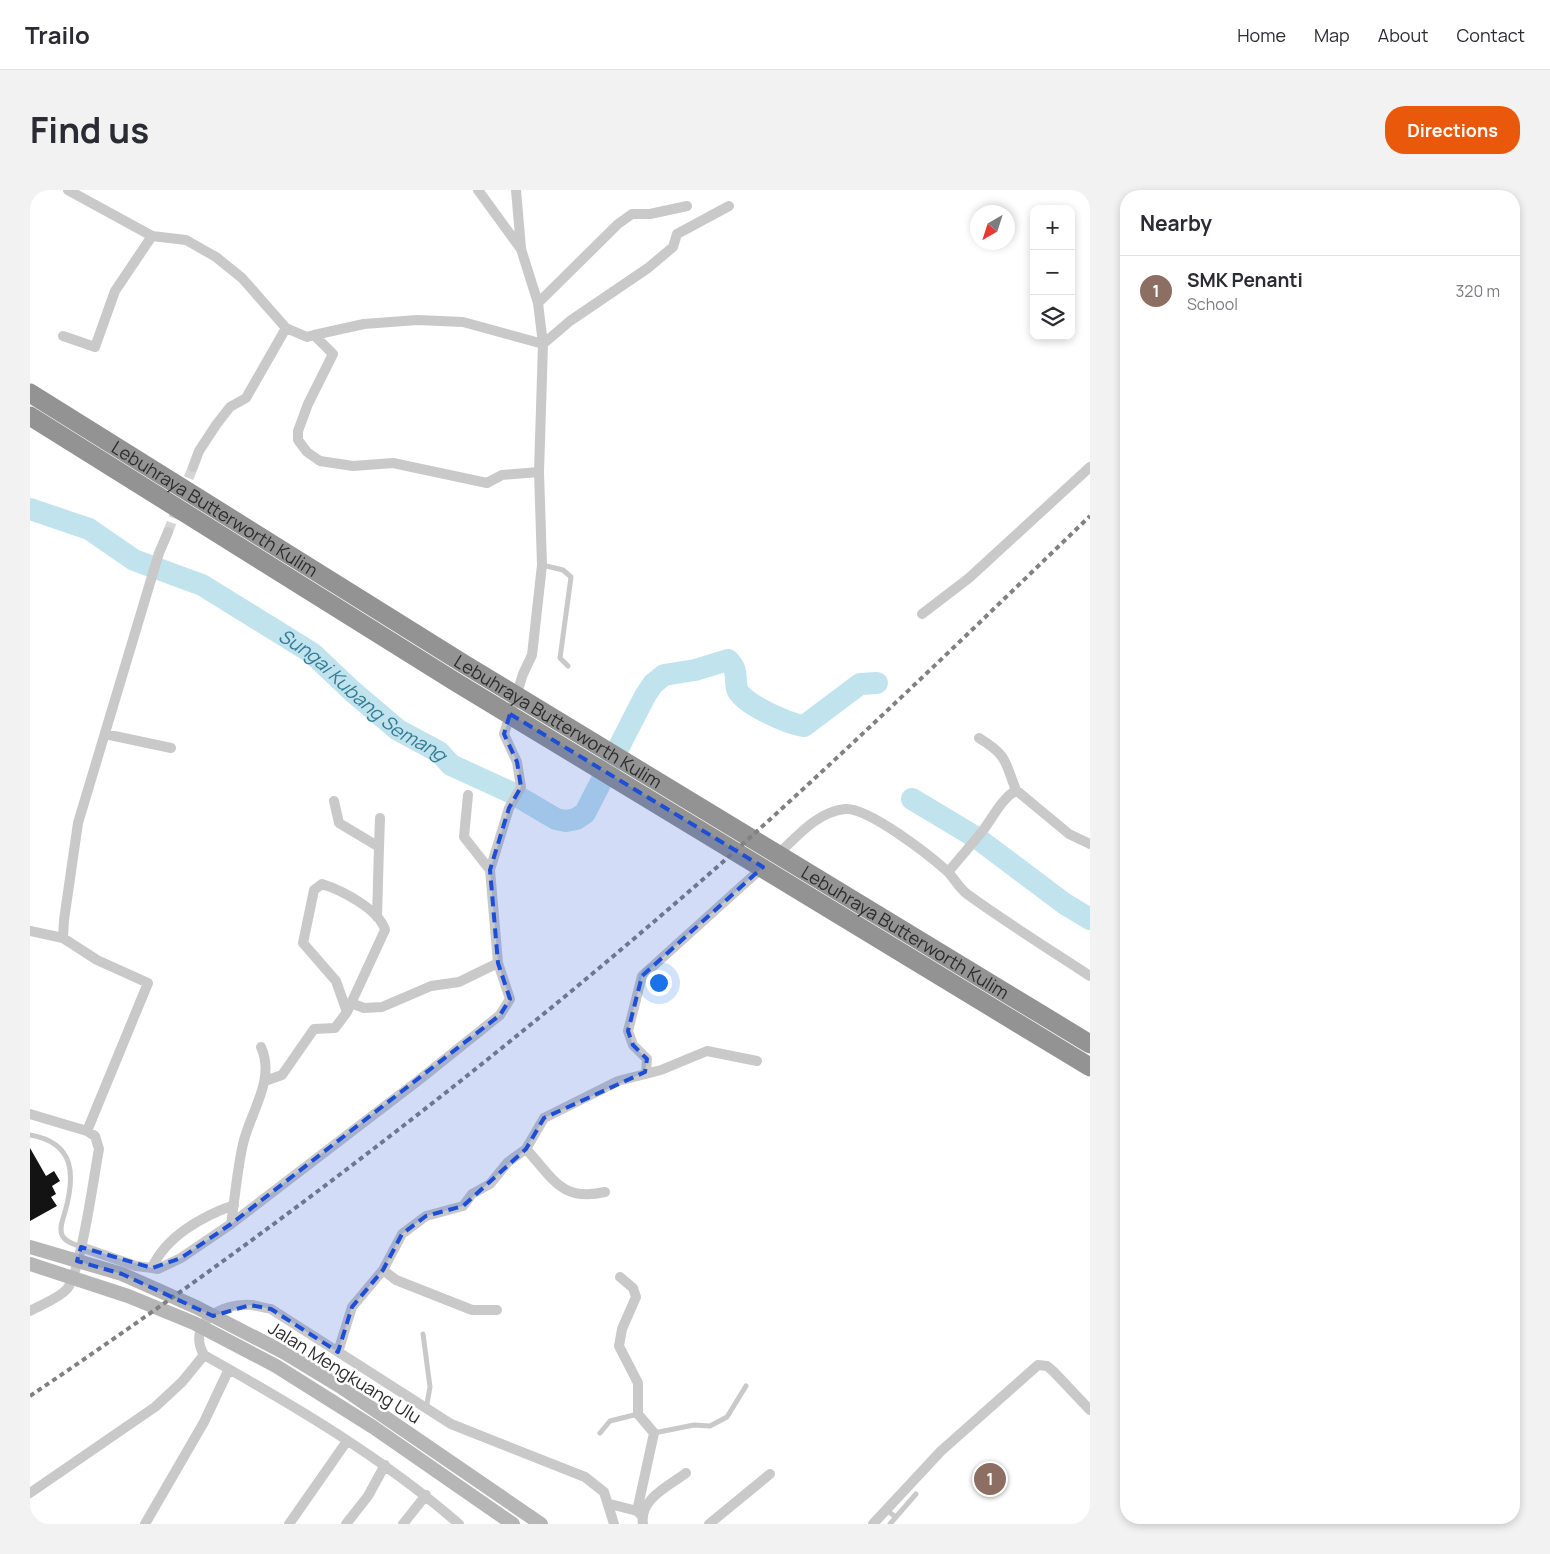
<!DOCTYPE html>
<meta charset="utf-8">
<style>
:root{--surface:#fff;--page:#f2f2f3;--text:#2b2b33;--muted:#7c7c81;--line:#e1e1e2;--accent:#ea580c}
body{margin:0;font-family:Manrope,sans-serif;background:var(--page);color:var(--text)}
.controls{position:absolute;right:15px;top:15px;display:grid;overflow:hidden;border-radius:10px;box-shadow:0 2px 8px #0003}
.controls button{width:45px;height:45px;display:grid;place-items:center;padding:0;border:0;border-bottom:1px solid var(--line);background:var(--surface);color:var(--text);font:25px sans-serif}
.compass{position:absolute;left:940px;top:15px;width:45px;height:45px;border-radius:50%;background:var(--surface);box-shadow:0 2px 8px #0003;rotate:219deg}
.you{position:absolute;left:628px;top:792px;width:18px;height:18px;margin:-12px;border:4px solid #fff;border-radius:50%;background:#1a73e8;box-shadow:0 0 0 8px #1a73e833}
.badge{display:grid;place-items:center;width:32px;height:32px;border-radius:50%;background:var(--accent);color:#fff;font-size:16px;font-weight:700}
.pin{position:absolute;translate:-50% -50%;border:2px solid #fff;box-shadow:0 1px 5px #0006}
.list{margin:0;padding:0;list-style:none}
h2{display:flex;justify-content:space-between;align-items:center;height:65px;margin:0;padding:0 20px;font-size:21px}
h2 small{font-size:16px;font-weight:400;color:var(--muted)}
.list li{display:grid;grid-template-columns:32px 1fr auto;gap:15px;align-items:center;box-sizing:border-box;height:70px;padding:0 20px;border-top:1px solid var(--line)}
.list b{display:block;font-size:19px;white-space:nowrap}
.list p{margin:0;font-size:16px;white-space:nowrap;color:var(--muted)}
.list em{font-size:16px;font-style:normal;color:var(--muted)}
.icon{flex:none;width:28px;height:28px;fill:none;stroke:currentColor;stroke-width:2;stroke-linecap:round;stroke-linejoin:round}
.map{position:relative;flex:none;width:1060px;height:1334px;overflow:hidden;border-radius:20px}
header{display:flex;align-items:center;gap:30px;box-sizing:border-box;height:70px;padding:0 25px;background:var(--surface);border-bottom:1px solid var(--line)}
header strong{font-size:24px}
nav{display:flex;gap:28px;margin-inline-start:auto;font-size:18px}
.intro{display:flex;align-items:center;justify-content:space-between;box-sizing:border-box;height:120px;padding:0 30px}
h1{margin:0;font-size:35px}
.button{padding:12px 22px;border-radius:20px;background:var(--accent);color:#fff;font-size:18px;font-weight:700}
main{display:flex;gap:30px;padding:0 30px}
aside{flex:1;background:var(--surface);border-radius:20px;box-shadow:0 2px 8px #0003}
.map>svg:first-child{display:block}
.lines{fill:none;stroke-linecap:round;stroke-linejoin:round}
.river{stroke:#c1e3ee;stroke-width:22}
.building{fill:#131313}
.street-tunnel{stroke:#d5d5d5;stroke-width:10;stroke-dasharray:10 5;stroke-linecap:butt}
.lane{stroke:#c9c9c9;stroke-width:5}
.street{stroke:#c9c9c9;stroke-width:10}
.secondary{stroke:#b6b6b6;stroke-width:14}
.highway{stroke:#939393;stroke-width:19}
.rail{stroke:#818181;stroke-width:4;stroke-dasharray:5 4;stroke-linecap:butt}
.marked{fill:#1d4ed8;fill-opacity:0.2;stroke:#1d4ed8;stroke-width:4;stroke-dasharray:10 6;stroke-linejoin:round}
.labels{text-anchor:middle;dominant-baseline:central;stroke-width:5;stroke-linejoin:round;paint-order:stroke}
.street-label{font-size:18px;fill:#2c2c2c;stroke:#fff}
.water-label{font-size:19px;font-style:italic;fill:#337d95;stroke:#fff}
</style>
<header>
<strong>Trailo</strong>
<nav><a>Home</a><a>Map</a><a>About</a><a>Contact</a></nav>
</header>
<div class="intro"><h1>Find us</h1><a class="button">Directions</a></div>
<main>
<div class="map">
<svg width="1060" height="1334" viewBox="0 0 1060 1334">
<rect width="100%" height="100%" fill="#fff"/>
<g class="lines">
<g class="river">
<path id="s1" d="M0,319L59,339L104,370L172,395L282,463L322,501L368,540L409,562L421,575L480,602L526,629L536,631L546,629L555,623L615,506L623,494L634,485L665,480L698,470C709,482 704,485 707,499C712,514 759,534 774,536L830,494L847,493"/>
<path d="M882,609L947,648L1035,714L1060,729"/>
</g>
</g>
<path class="building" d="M0,958L16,986L24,981L30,991L22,996L26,1004L21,1007L27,1016L0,1031Z"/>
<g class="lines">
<path class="street-tunnel" d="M153,302L163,277
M138,342L148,315"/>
<path class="lane" d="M512,375L533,380L541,387L530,468L538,476
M0,945C46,953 45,986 35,1022C33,1029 29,1038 32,1045C35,1052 44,1054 51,1057
M393,1144L400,1197L396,1219
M570,1243L580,1231L608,1224
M624,1243L664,1235L680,1236L697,1227L716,1196
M856,1320L866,1327L860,1334
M866,1327L886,1304"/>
<path class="street" d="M38,0L122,46L156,50L186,67L212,88L256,138L277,147L284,145L303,164L278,214L268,241V250L277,262L290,271L323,276L363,273L457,293L472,285L509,282
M486,0L491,58
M508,113L588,34L602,24H620L657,16
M284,145L334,134L387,130L433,132L513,154L540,131L618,78L643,57L647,44L699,16
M33,146L65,157L85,101L122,46
M163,277L169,261L186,235L200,217L216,208L256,138
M892,424L939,388L1060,277
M75,544L141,558
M986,600L1039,644L1060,654
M438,605L434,647L460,680
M304,611L309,633L349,657L347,727
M349,657L350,628
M745,667C766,648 786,622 815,619C838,617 899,665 917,681C924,688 929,698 937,704C977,733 1019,759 1060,786
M918,682C930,668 942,654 954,639C965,624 971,610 986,600C974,570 978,566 949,548
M0,741L33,748L67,770L118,793L57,941
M33,748L34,730L48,633L129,363L138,342
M321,813L334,818L352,817L401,796L429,792L468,773
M616,883L617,869L603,855L598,841L612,786L734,676
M235,891L252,885L284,839L305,838L317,822L306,791L273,753L284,700L292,694C311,700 349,719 355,740L317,822
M0,924L57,941L65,946L69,959C64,985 51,1082 37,1099C28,1109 12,1114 0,1121
M496,959C523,988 531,1012 575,1002
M201,1034C205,1008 207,980 213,954C220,922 246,890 231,857
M51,1057L106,1076L122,1078L128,1079L151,1068L201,1034L389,890L470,825L480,809L468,773L460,680L479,618L491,597L487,572L474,544L493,484L502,465L512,375L509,282L513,154L508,113L491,59L448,0
M122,1078C136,1046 173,1026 204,1015
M353,1080L366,1090L442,1120H467
M590,1087L603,1098L606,1107L592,1139L589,1156L608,1193V1224L624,1243L607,1321
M308,1162L322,1117L353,1080L372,1044L396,1026L433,1016L442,1004L460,994L478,972L496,959L514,928L588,891L631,880L677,861L727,871
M0,1303L125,1217L152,1192L174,1165
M580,1314L607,1321L611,1325
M115,1334L174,1232L199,1179
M259,1334L317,1251
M316,1334L338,1306L355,1275
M373,1334L396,1305
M429,1334C352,1267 263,1215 174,1165C156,1133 192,1112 222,1115C228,1116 235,1118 241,1119L421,1234L555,1287L574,1302L584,1334
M613,1334C609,1309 639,1296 656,1283
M679,1334L740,1284
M843,1334L911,1261L1008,1175L1017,1176L1023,1181L1060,1220"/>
<path class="secondary" d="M0,1057L92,1084L166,1117L255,1163L311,1197L511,1334
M0,1074L98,1106L164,1133L246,1176L343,1237L483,1334"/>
<g class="highway">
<path id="s2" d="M0,203L434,474L1060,854"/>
<path d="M0,226L424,491L1060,877"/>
</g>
<path class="rail" d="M0,1206C239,1045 469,868 686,678C814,564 937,445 1060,326"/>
</g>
<path class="marked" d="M480,524L733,677L612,786L598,841L603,855L617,869L615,882L514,928L496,959L433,1016L396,1026L372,1044L353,1080L322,1117L308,1162L241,1119L220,1115L183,1126L92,1084L47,1071L51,1057L122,1078L151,1068L201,1034L470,825L480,809L468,773L460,680L479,618L491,597L487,572L474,544Z"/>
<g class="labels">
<g class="street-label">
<text stroke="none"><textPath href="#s2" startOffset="218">Lebuhraya Butterworth Kulim</textPath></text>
<text stroke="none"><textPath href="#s2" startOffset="622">Lebuhraya Butterworth Kulim</textPath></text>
<text stroke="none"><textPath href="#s2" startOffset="1028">Lebuhraya Butterworth Kulim</textPath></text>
<text transform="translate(315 1182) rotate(32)">Jalan Mengkuang Ulu</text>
</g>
<g class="water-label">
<text stroke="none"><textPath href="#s1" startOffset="385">Sungai Kubang Semang</textPath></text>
</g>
</g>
</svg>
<div class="controls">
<button>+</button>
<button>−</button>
<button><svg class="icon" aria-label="layers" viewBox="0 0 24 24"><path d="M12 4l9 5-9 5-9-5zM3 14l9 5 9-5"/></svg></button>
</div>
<svg class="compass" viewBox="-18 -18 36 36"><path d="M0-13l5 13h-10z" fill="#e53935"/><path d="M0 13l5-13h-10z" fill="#7c7c81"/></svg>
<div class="you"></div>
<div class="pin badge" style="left:960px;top:1289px;background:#8d6e63">1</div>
</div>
<aside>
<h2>Nearby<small></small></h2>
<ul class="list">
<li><span class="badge" style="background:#8d6e63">1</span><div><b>SMK Penanti</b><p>School</p></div><em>320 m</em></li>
</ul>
</aside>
</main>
